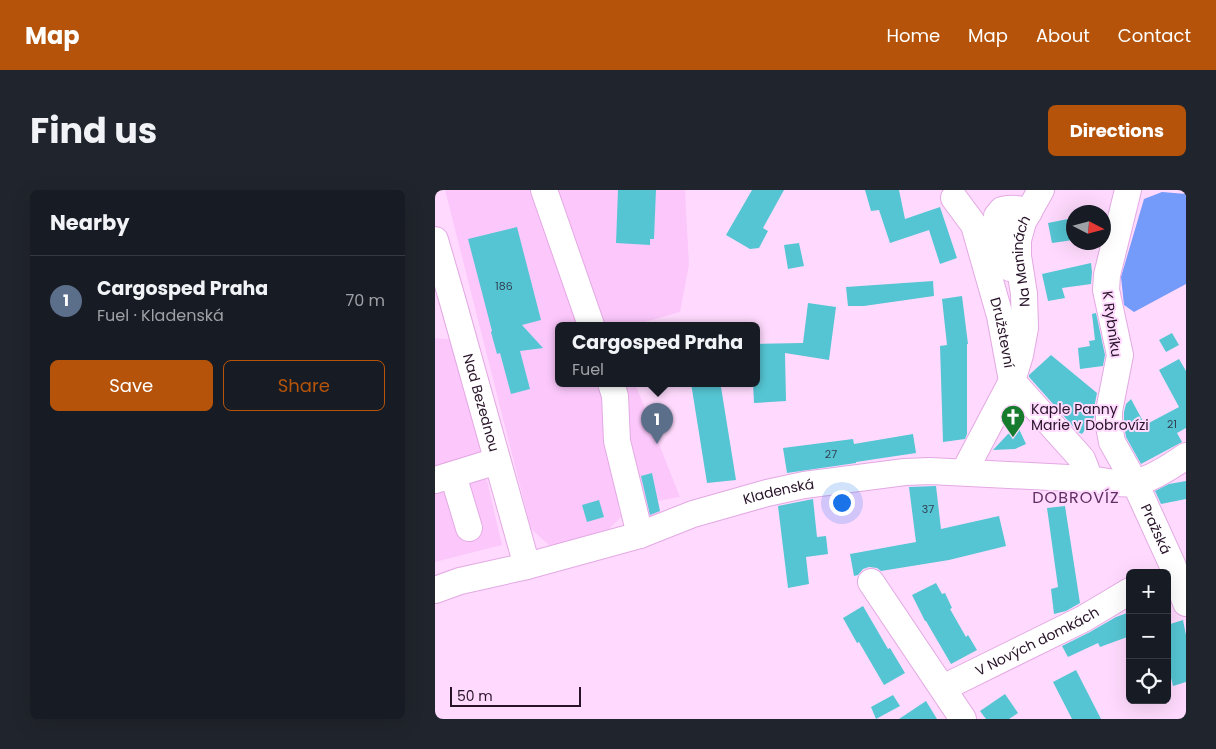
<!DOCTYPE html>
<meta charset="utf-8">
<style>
:root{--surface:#171b24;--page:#20242c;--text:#f1f3f6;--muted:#9ea1a6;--line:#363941;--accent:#b45309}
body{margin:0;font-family:Poppins,sans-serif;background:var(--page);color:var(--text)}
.controls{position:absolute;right:15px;bottom:15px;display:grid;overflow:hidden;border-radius:8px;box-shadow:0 5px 20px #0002}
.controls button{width:45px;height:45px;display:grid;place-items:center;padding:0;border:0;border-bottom:1px solid var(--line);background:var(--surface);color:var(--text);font:25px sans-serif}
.compass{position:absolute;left:631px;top:15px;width:45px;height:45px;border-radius:50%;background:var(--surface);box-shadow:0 5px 20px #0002;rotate:96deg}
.scale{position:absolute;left:15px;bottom:12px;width:131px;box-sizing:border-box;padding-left:5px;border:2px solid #271228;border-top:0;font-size:14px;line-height:18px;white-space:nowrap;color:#271228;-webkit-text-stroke:4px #ffdafe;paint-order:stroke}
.you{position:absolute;left:406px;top:312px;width:18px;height:18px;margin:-12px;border:4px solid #fff;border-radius:50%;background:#1a73e8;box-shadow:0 0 0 8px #1a73e833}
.badge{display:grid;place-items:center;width:32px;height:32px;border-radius:50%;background:var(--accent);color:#fff;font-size:16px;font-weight:700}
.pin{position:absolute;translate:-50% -41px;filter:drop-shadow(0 1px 2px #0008)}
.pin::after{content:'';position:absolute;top:26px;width:18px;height:15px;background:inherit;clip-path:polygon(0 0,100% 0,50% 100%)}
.popup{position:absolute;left:120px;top:132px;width:205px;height:65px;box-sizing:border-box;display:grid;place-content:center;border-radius:8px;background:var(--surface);filter:drop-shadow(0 1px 4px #0005);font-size:16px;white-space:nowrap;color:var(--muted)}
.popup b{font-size:19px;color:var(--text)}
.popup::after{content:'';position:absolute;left:50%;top:100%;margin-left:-10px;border:10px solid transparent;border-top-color:var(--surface)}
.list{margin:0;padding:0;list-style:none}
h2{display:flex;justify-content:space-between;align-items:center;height:65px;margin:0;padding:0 20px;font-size:21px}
h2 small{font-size:16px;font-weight:400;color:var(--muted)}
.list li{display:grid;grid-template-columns:32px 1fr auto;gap:15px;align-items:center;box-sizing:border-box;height:90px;padding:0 20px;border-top:1px solid var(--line)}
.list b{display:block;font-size:19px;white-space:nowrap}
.list p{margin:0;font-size:16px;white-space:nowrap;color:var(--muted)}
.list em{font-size:16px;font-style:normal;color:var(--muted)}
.actions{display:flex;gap:10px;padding:15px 20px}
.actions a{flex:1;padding:11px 0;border:1px solid var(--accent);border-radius:8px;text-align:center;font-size:18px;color:var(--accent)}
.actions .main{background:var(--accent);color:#fff}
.icon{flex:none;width:28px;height:28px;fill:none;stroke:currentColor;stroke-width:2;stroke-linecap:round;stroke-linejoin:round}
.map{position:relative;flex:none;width:751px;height:529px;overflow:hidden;border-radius:8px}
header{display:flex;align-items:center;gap:30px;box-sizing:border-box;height:70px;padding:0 25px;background:var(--accent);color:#fff}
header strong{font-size:24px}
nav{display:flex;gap:28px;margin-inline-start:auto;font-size:18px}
.intro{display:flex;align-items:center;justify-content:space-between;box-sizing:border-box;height:120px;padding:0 30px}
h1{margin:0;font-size:35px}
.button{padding:12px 22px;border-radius:8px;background:var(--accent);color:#fff;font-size:18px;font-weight:700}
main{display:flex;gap:30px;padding:0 30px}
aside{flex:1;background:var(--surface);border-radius:8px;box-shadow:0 5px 20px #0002}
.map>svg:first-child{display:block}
.built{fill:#fcc8fc}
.water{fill:#749afa}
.building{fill:#55c5d3}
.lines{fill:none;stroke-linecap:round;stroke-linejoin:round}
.minor-casing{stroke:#e3a9e3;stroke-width:28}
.minor{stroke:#fff;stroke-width:26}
.labels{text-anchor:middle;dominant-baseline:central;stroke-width:4;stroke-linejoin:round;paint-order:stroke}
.number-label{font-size:11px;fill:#323f53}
.street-label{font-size:14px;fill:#271228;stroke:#ffdafe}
.poi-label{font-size:14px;fill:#271228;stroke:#ffdafe;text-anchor:start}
.quarter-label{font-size:16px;letter-spacing:1px;fill:#612f63;stroke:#ffdafe}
</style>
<header>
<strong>Map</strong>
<nav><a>Home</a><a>Map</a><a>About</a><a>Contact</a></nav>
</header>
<div class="intro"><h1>Find us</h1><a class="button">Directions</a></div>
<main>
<aside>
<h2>Nearby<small></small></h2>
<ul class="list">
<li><span class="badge" style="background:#5c6f8a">1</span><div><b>Cargosped Praha</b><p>Fuel · Kladenská</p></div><em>70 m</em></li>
</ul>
<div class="actions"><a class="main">Save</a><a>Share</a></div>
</aside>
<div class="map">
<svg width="751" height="529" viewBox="0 0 751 529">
<rect width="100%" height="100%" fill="#ffdafe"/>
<path class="built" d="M10,0H250L254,75L245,122L206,133L204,135H123V193H200L245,307L223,311L226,324L209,329L205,312L183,316L186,327L171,342L115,356L96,339Z
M0,148L23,150L39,234L67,355L0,372Z"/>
<path class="water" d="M727,2L751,4V94L699,122L689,115L686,87L709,9Z"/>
<path class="building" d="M183,0H221L219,49H215V55L181,53Z
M317,0H349L328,38L333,41L324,58L315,59L291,45Z
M430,0H464L470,29L505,17L522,68L505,74L494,40L455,53L444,20L436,21Z
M638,28V50L617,53L613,33Z
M82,37L106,130L87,135L108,158L85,161L95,199L76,204L65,163L62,164L56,142L57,141L33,49Z
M364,53L369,76L353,79L349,55Z
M656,73L657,82L656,94L627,98L630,108L613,111L607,84Z
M498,91L499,106L429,116H413L411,97Z
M527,106L533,154H532V244L530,249L508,252L505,156L512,155L507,109Z
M373,113L401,117L394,170L350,163L351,211L319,213L318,193H321V154L368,153Z
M661,123L670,165L668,176L645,179L643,158L655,156L654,151L660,150L657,124Z
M737,143L744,155L731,162L724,150Z
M616,165L662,203L659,218V227L647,244L643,242L594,187V185Z
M744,169L751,181V238L742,243L747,252L706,274L691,247L689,235V222L691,214L696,209L710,235L744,217L724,180Z
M256,193H285V197H286L301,290L272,293Z
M584,239L591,254L580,259L558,260L573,244Z
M478,244L481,263L421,272V273L352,283L348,258L418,249L419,254Z
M217,283L225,321L215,325L206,286Z
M751,291V309L726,314L720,301L734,294Z
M501,296L506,339L564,326L571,356L514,370L446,381L442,378L434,377L428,379L423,385L419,386L415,364L481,352L474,297Z
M378,309L382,347L391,346L393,364L371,367L374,394L353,398L343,316Z
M164,310L169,327L152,332L147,315Z
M630,316L645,413L631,421L619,424L616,399L623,397L612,318Z
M501,393L507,404L510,403L517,418L515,419L531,447L533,445L542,460L516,474L491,431H490L477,405Z
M428,416L453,459L455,458L470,483L449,495L424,452L422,453L408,428Z
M695,422V446L665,457L663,453L633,467L627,456L655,442L681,427Z
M748,430L751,445V492L738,496L732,471V435Z
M641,480L666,529H637L618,492Z
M570,504L583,523L574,529H551L545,521Z
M458,505L465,516L441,529L436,517Z
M491,511L502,529H464Z"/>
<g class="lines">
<defs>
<g id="minor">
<path d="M109,0L156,135"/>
<path id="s1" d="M693,0L672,85L671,100L685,165L674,221V236L677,252L700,293L737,374L751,413"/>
<path id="s2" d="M519,8L539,35L565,126L577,191L647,269L651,279L653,289"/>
<path id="s3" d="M0,50L18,112L92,376"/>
<path d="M575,78L562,26L567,20C577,18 585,18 594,22"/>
<path d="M176,193L180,206L182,251L205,345"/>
<path id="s4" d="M529,282L577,191L585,165L590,138L589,104L583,66V50L588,32L606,0"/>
<path d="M18,285L34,338"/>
<path d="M0,290L62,271"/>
<path d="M436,392L528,529"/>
<path id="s5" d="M0,400L25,391L92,376L205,345L258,324L332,303L369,295L470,282L495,281L653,289C668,291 684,295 699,293C715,290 738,275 751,266"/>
<path id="s6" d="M508,498L648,429L695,401"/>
</g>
</defs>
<use href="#minor" class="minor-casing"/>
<use href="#minor" class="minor"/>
</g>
<defs>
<symbol id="church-pin" viewBox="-11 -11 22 30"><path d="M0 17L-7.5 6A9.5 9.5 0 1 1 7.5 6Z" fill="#177b2d" stroke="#ffdafe"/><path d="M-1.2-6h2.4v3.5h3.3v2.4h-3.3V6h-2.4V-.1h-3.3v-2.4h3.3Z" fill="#fff"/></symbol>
</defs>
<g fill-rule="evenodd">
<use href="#church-pin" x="564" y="213" width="28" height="38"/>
</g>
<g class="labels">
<g class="number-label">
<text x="69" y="96">186</text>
<text x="737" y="234">21</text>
<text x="396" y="264">27</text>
<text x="493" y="319">37</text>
</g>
<g class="street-label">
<text stroke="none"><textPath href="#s4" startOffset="225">Na Maninách</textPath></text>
<text transform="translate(677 134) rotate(82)">K Rybníku</text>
<text stroke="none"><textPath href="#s2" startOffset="145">Družstevní</textPath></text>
<text stroke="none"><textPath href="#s3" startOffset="169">Nad Bezednou</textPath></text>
<text stroke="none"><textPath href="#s5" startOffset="358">Kladenská</textPath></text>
<text stroke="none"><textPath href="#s1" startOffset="355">Pražská</textPath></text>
<text stroke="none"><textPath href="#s6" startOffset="105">V Nových domkách</textPath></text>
</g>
<g class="poi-label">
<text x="596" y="219">Kaple Panny<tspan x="596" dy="16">Marie v Dobrovízi</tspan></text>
</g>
<g class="quarter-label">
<text x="641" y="307">DOBROVÍZ</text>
</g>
</g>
</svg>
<div class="controls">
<button>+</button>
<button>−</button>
<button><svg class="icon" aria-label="locate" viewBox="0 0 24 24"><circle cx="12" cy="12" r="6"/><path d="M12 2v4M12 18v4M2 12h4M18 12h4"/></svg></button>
</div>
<svg class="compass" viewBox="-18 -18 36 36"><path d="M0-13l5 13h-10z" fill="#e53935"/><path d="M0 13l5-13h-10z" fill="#9ea1a6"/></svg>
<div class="scale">50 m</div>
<div class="you"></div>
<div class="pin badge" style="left:222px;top:254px;background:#5c6f8a">1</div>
<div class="popup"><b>Cargosped Praha</b>Fuel</div>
</div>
</main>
